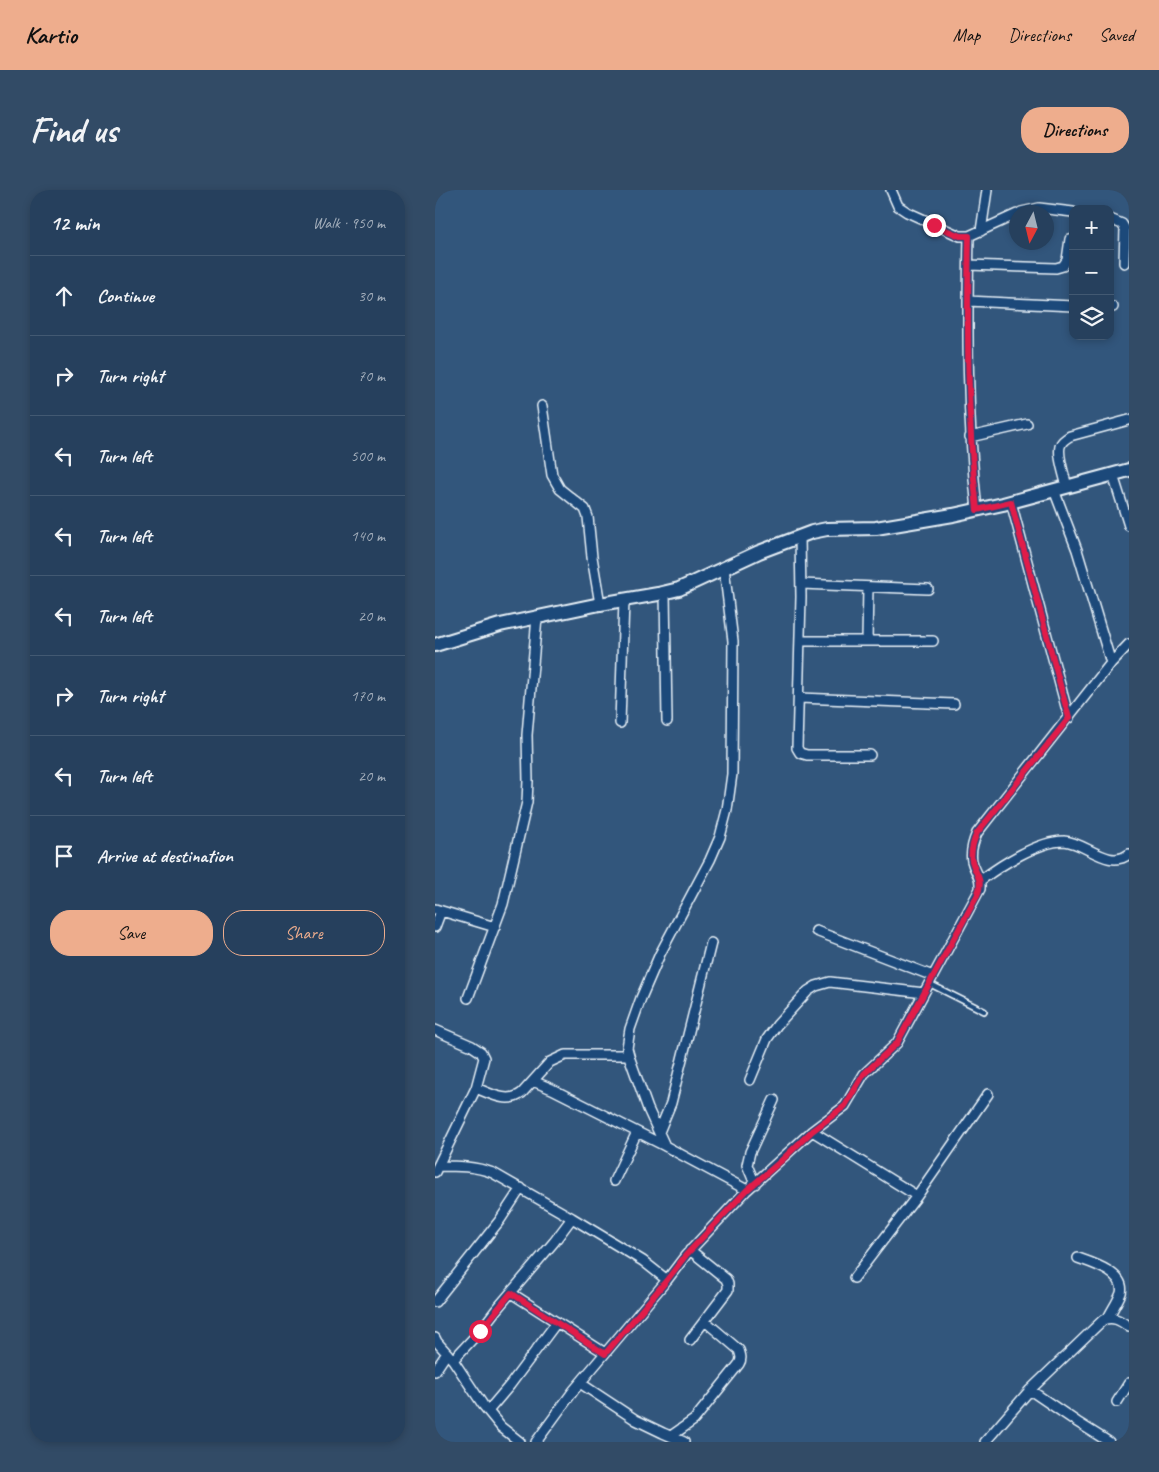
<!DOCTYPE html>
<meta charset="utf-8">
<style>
:root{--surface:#26405d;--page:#324b66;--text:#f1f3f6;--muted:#a4afbc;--line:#425972;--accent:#eead8d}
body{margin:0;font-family:Caveat,sans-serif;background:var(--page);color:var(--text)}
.controls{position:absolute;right:15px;top:15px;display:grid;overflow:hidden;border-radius:10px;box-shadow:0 2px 8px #0003}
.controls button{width:45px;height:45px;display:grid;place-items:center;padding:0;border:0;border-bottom:1px solid var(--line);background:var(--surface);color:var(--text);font:25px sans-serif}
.compass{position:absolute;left:574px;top:15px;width:45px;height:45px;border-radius:50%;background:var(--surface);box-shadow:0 2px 8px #0003;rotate:187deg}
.stop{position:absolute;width:15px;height:15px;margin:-11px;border:4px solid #e11d48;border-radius:50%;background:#fff}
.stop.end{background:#e11d48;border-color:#fff;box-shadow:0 1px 5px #0008}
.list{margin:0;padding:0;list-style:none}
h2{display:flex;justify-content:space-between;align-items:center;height:65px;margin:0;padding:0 20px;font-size:21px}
h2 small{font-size:16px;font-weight:400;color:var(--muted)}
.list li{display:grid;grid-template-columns:32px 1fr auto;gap:15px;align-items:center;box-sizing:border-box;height:80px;padding:0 20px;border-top:1px solid var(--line)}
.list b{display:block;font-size:19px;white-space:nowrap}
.list em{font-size:16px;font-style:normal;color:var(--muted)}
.actions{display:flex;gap:10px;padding:15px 20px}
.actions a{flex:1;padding:11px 0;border:1px solid var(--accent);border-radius:20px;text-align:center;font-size:18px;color:var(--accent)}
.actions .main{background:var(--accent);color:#111}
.icon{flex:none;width:28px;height:28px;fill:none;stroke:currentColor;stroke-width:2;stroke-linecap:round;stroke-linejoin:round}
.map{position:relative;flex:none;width:694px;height:1252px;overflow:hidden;border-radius:20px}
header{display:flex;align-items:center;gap:30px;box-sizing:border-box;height:70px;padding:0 25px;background:var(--accent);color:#111}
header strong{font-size:24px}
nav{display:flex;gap:28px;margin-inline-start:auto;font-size:18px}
.intro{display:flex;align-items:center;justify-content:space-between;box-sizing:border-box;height:120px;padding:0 30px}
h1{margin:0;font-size:35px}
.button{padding:12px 22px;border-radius:20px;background:var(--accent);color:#111;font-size:18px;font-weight:700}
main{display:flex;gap:30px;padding:0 30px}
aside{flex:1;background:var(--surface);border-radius:20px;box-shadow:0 2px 8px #0003}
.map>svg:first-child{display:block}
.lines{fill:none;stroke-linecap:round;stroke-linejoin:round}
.lane-casing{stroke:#e8f1f8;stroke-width:8}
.street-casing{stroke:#e8f1f8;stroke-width:12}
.secondary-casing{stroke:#e8f1f8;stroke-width:16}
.lane{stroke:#1f4a7a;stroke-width:4.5}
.street{stroke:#1f4a7a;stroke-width:9}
.secondary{stroke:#1f4a7a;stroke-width:12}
.route{stroke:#e11d48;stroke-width:6}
</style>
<header>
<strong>Kartio</strong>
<nav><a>Map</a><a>Directions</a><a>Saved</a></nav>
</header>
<div class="intro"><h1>Find us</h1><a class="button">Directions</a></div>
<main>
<aside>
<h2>12 min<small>Walk · 950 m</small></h2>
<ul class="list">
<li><svg class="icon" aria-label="ahead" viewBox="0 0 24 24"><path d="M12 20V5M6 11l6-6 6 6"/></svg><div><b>Continue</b></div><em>30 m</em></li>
<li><svg class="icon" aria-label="right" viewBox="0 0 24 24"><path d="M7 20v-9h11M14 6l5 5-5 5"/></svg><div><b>Turn right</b></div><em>70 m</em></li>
<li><svg class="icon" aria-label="left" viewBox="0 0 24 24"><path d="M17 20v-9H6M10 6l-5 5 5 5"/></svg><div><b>Turn left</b></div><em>500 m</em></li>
<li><svg class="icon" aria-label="left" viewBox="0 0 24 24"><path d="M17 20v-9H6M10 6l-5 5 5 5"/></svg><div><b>Turn left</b></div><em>140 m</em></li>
<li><svg class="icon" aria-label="left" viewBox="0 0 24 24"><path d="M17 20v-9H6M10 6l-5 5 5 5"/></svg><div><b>Turn left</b></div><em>20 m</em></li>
<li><svg class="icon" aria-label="right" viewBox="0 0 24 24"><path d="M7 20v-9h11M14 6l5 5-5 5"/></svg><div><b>Turn right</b></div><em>170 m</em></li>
<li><svg class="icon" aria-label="left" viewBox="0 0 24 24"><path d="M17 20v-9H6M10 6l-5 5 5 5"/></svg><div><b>Turn left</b></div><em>20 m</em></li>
<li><svg class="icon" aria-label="arrive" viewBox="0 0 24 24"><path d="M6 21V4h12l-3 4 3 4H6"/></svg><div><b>Arrive at destination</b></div></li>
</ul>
<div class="actions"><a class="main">Save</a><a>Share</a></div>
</aside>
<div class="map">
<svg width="694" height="1252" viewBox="0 0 694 1252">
<rect width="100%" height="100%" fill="#32567c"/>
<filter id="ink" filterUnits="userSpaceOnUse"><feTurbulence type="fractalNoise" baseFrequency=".02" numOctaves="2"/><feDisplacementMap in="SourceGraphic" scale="10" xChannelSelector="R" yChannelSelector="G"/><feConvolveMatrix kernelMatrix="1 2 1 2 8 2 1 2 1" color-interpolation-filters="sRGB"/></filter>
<g filter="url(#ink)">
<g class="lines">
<defs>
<path id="lane" d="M495,794L549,821"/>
<path id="street" d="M456,0L463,16L472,22L525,46H534L582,24
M586,22L604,18L638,22
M675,29L687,34L690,39L689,73
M546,41L552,0
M534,46C532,139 532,227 542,320
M534,75L621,78L628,76L632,70L635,49
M533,111L638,116
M675,117H678
M107,216L117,285L125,299L150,319L153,327L157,367L165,414
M535,247L592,234
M678,285L694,336
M632,297C630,287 621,262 626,254C628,250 632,248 635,246L694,230
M619,300L642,360L676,473
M576,312L634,528
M365,346L366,407L362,558L365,563L372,565H435
M366,394L493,399
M230,402L232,531
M366,451H498
M432,451L433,397
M364,508L519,514
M185,533L189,410
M546,690C566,675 603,651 629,651C650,652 674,680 694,664
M0,719L60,737
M0,737L6,721
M381,741L498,786
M33,808L68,714L92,612L93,591L92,545L102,427
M0,840L37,856L46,862L49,868L41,898L0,982
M315,890L332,849L342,835L373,801L381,796L395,792L489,803
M98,891L117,899L230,956L312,1000
M41,898C56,904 73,914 87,903L115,872L130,865H194
M377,941L482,1006
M224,942L236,913L276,753
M230,956L213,919L195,869L192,858L195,839L206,808L225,764L275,670L285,647L292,620L297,584L298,451L289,378
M3,976C22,976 40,976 58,983L137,1028L208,1071L232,1090
M179,991L202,942
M320,994L312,975L315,962L339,910
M643,1068C657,1073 691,1083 686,1103C683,1111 677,1120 673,1128
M419,1088L482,1006L553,904
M76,1103L170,1163
M0,1112L65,1030L86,998
M0,1148L2,1152L18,1170L48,1215L66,1237L85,1252
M255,1150L293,1100V1094L291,1089L255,1060
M18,1170L45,1141L61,1120L119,1052L137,1028
M0,1181L12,1163
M145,1193L201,1230L228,1243L249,1252
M595,1200L668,1130C678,1126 685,1130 694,1137
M682,1212L694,1193
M53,1221L75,1195L122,1132
M236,1246L259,1230L304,1174C307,1169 306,1166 304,1160L270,1131
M101,1252L139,1200L232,1090L251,1065L312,1000L377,941L410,916L429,884L462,853L545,699C546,685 540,683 537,671C535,661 538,652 542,643L676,473L694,454
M550,1252L595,1200L642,1232L674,1252"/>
<path id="secondary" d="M0,455L65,435L165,414L223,404L244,399L324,362L377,342L392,339L441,338L518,325L568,314L694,280"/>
</defs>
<use href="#lane" class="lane-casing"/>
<use href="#street" class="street-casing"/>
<use href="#secondary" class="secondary-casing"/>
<use href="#lane" class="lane"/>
<use href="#street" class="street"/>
<use href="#secondary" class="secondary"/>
</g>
</g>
<g class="lines" filter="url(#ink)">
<path class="route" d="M45,1141L76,1103L170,1164L232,1090L251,1065L312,1000L346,971L377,941L410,916L429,884L462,853L542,706C549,689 541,686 537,671C535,661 538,652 542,643L634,528L576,312L542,320C532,227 532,139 534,46H525L499,35"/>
</g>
</svg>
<div class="controls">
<button>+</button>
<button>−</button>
<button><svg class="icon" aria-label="layers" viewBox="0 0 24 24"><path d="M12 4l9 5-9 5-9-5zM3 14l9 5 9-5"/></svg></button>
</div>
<svg class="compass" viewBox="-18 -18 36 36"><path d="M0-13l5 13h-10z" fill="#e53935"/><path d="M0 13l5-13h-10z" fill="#a4afbc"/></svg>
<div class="stop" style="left:45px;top:1141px"></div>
<div class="stop end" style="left:499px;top:35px"></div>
</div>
</main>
